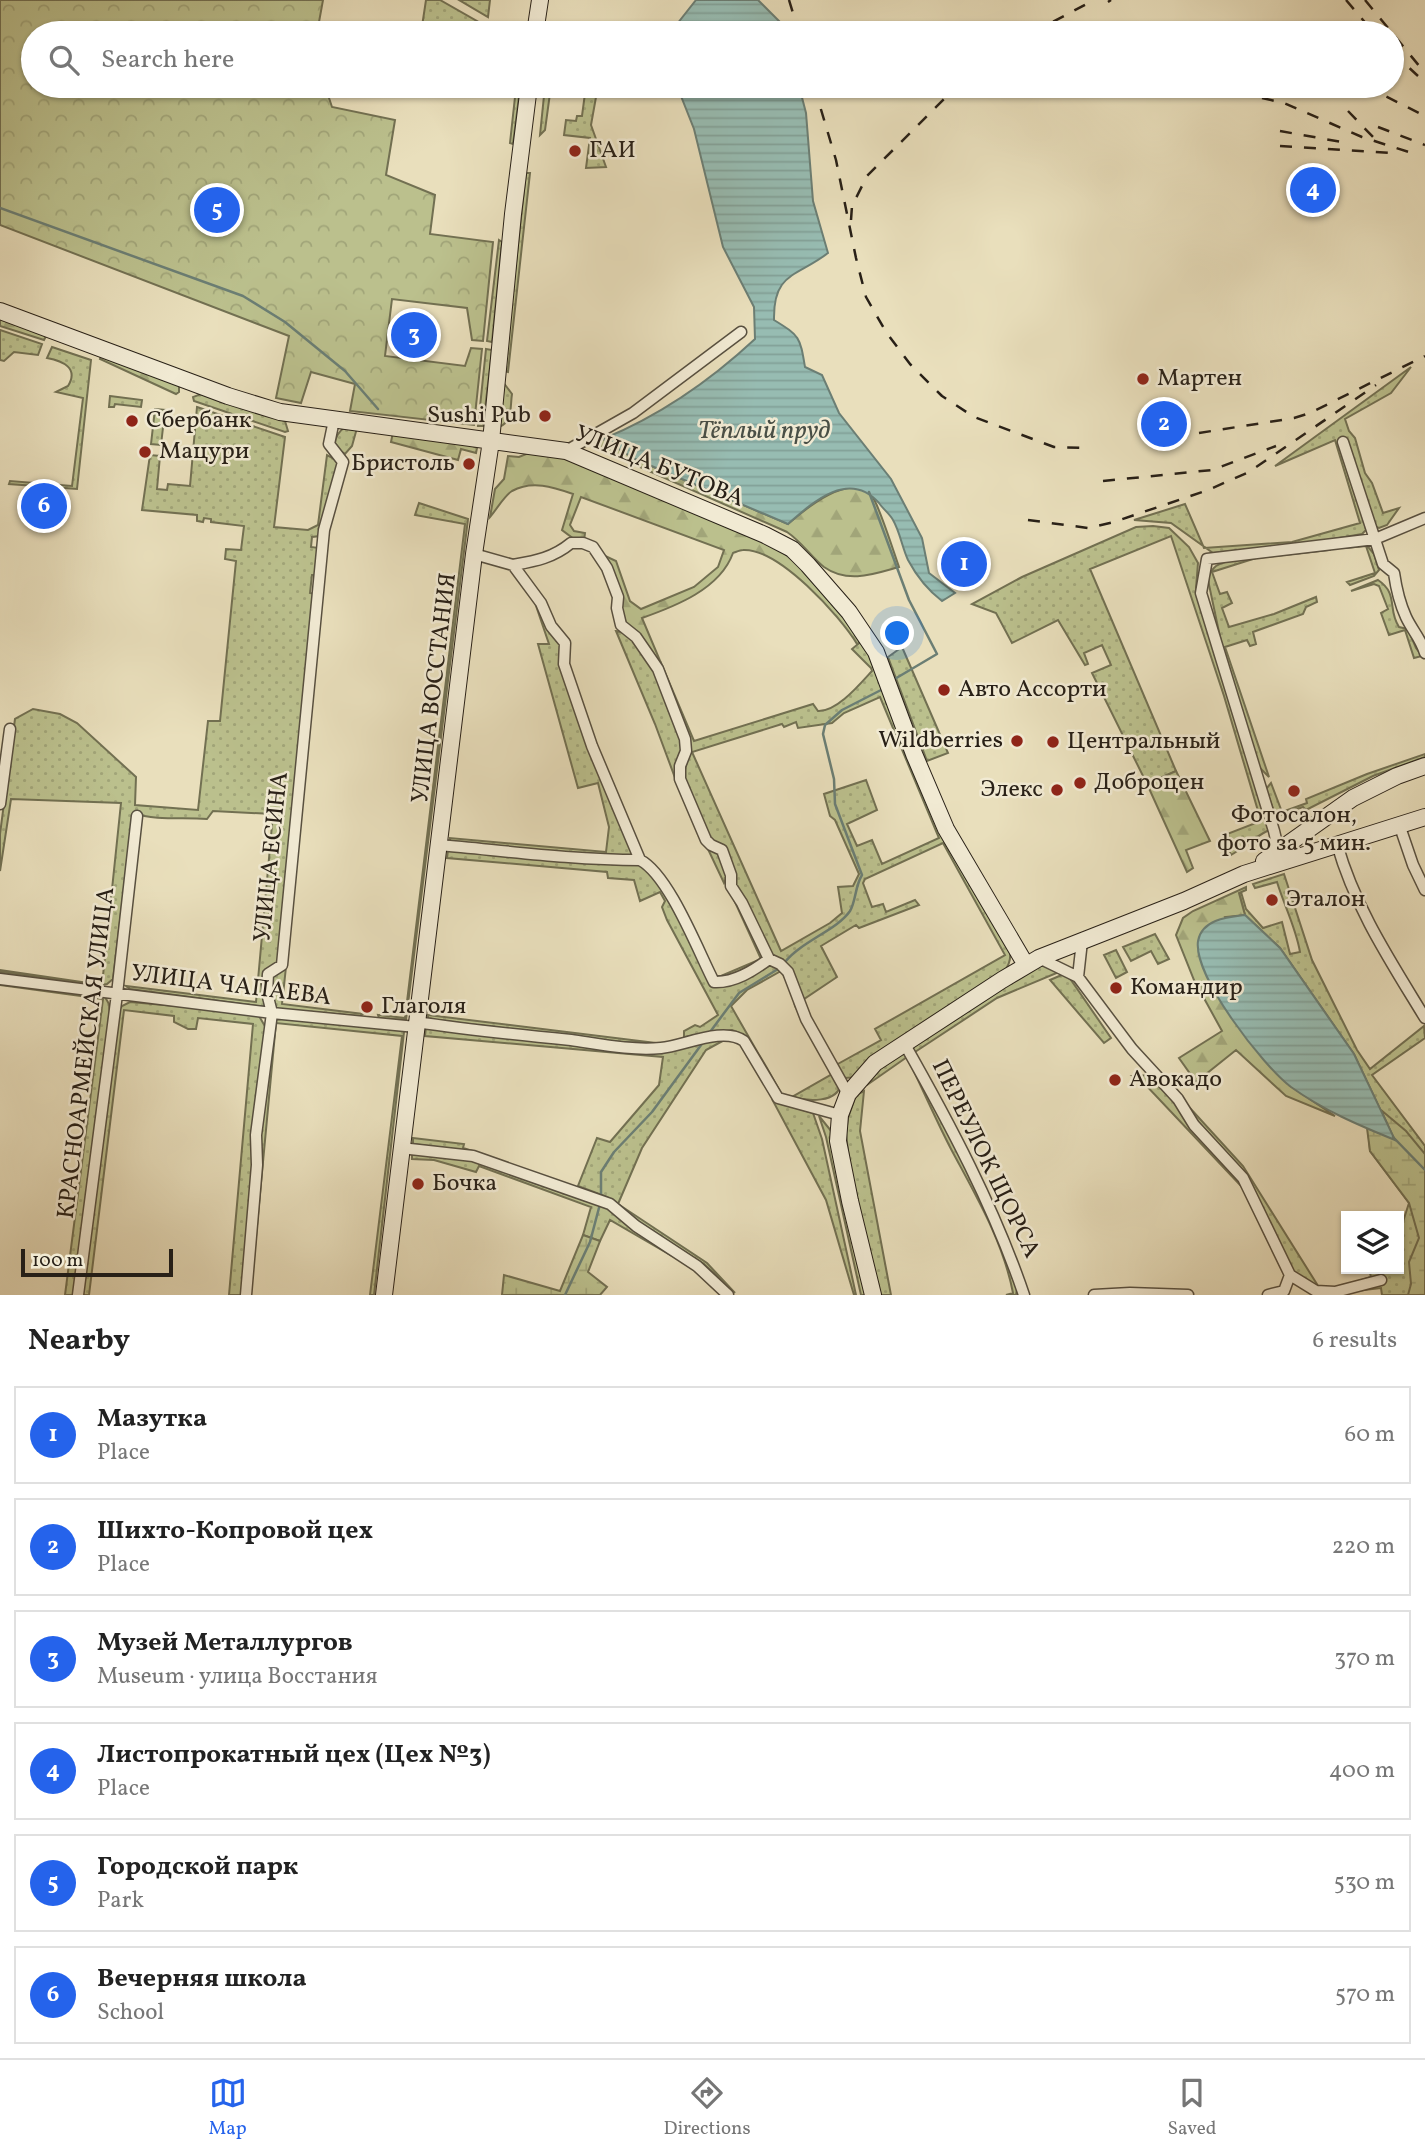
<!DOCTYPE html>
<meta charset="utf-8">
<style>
:root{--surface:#fff;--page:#f6f6f6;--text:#222;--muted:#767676;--line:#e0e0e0;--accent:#2563eb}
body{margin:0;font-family:Vollkorn,serif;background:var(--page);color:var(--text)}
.controls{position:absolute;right:21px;bottom:21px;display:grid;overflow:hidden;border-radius:0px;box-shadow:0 2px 5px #0004}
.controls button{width:63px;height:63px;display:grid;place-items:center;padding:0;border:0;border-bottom:2px solid var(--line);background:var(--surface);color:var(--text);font:35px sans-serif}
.scale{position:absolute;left:21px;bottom:18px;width:152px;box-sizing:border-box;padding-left:7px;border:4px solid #282017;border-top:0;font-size:19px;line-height:24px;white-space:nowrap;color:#282017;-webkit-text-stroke:5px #f1ead3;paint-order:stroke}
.you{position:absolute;left:898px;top:634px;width:24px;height:24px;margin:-18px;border:5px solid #fff;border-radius:50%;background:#1a73e8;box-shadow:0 0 0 10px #1a73e833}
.badge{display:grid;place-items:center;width:46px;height:46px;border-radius:50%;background:var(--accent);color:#fff;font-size:23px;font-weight:700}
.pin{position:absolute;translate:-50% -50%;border:4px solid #fff;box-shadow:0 2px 7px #0006}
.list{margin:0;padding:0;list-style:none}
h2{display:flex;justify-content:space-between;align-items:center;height:91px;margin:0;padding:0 28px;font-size:30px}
h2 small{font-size:23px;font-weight:400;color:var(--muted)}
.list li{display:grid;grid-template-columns:46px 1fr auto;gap:21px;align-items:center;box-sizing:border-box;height:98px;margin:0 14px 14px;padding:0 14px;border:2px solid var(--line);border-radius:0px}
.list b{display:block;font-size:26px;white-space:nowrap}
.list p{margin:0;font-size:23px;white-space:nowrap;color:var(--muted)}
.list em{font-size:23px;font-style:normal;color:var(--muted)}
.icon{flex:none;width:38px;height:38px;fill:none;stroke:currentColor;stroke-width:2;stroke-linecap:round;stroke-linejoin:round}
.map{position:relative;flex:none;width:1425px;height:1295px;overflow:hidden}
.search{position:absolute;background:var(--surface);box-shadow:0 2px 5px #0004;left:21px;right:21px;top:21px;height:77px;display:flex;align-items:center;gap:18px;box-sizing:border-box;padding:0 24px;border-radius:38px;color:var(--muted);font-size:26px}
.sheet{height:763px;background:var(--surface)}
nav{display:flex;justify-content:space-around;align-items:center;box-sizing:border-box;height:98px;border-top:2px solid var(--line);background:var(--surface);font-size:19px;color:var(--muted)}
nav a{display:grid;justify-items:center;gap:4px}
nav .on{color:var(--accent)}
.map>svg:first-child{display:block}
.grass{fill:url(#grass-dots);stroke:#727052;stroke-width:2;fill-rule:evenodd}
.forest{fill:url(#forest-firs);stroke:#727052;stroke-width:2}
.wetland{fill:url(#wetland-marsh);stroke:#727052;stroke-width:2}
.park{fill:url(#park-crowns);stroke:#727052;stroke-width:2}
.water{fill:url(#water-rules);stroke:#6b7e74;stroke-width:2}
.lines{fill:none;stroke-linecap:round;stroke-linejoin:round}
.stream{stroke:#6b7e74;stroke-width:2.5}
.street-casing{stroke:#585040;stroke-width:13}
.secondary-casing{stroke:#282017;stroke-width:18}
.street{stroke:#f1ead3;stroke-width:10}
.secondary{stroke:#f1ead3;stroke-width:16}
.rail{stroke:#282017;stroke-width:2.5;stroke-dasharray:12 12;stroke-linecap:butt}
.poi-dot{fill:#8f2418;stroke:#f1ead3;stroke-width:2.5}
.labels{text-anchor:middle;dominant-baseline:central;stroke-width:5;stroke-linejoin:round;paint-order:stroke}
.poi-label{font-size:24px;fill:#282017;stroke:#f1ead3;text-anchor:start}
.street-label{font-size:24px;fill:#282017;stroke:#f1ead3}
.water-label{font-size:26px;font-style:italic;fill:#494f46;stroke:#f1ead3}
</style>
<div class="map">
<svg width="1425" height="1295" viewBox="0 0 1425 1295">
<defs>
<pattern id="grass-dots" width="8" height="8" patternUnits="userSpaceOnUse" patternTransform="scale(1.75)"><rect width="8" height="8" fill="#bbc08d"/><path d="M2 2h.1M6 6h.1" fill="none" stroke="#a1a579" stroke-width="1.8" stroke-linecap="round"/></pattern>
<pattern id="forest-firs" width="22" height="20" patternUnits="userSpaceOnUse" patternTransform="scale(1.75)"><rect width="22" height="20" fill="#bbc08d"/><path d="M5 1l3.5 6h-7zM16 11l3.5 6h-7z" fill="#a1a579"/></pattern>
<pattern id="wetland-marsh" width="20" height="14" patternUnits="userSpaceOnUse" patternTransform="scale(1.75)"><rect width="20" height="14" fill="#bbc08d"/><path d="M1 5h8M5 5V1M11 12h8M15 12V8" fill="none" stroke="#a1a579"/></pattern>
<pattern id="park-crowns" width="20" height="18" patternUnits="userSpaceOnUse" patternTransform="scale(1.75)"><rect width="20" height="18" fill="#bbc08d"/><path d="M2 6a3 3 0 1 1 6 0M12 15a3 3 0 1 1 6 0" fill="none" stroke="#a1a579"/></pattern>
<pattern id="water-rules" width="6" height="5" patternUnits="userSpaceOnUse" patternTransform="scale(1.75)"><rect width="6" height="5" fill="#97bcb2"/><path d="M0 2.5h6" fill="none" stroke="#82a198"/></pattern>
</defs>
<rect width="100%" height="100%" fill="#e9dfbc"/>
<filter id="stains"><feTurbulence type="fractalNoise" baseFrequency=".00286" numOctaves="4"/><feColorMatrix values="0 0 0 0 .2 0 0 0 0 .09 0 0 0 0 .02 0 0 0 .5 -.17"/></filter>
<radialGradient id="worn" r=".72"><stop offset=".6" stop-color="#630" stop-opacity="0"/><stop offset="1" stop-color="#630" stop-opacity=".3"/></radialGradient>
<path class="grass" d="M426,0H440L482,24L478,33H421Z
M459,0H490L488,17Z
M545,86H551L545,130L540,135Z
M586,86H598L591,125L606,167L586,168L590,138L564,135L566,120L576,121L577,116H582Z
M516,88L520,89L513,144L510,143Z
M526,173H530L508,372L504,371Z
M499,240L502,242L492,342L487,341Z
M0,330L42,344L38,355L14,352L4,361L0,360Z
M52,347L91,360L77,489L9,484L10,481L72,486L83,398L56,392L68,386C79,368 63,361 47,358Z
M486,349L492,350L483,426H478Z
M1411,367L1391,393L1345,419L1349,431L1355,438L1365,473L1372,483L1383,513L1399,508L1387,525L1379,528L1365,523L1366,530L1362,534L1316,542L1213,553L1171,523L1134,520L1185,504L1204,548L1292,542L1360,523L1335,440L1275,466Z
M503,382L512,394C510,406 513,422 499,427Z
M201,394L285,421L288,431L285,432L194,401L193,397Z
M110,396L142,400L141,407L115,404L114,407H109Z
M197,407L285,437L274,527L308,530L318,525L327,455L340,462L320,536L312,537L311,547L319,548L317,575H312L310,593L315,594L279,962L264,972L261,984L266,1007L130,989L126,986L256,1002L273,814L213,811L207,819C183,817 157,821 133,813L113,979L107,984L102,985L0,972V970L102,985L121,803L11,799L0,871V834L15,719L33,709L60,714L77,723L136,777L135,805L198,810L208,721H220L236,561L225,559L226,549L241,550L244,526L211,522V519L204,518L203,522L197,521V515L142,510L150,455L160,456L157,489L167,490L168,484L190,486Z
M155,409L165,410L161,445L151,444Z
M345,427L357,428L352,446L345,454L335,447C334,438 338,432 345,427Z
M419,503L468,519L406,1020L379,1018L378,1015L405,1018L465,524L415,515Z
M1153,526L1169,528L1189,547L1198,563L1196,588L1267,820L1269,830C1253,838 1245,847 1231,855L1222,836L1261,821L1224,696L1171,536L1090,569L1176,771L1147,784L1092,673L1111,665L1102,645L1084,653L1088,664L1085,665L1058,620L1012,643L996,613L972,604L1022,577L1136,527Z
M1354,543H1365L1374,554L1379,570L1374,576L1350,585L1347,582L1375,573L1366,546L1345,548Z
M1328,549L1329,550L1256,558L1212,572L1220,594L1227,592L1232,603L1222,608L1229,627L1274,614L1316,597L1317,602L1306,607L1303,614L1253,632L1256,644L1250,646L1247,640L1225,647L1269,777L1259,767L1223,651L1208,580C1209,574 1211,570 1216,566C1238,553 1300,552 1328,549Z
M1378,580C1399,594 1387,609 1399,627L1408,629L1416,648L1422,656L1414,658L1405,630L1389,635L1381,613L1388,609L1379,586L1374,584L1351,591Z
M533,597L562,646L635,856H599L450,842V838L606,852L609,827L598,783L578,788L538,644H549Z
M616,631C646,633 672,712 682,738L683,750L674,775L655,724Z
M864,639L1010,952C1011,961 1008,966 1003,974L857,1077L845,1078L836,1065L881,1040L875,1029L1005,955L943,843L865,879L863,883L872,907L883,904L886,912L915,900L919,905L859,928L856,925L821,946L837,977L801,1001L772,956L713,840L707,835L683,778L689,753L659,665L661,663L694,741L813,704L818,711C837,712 860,684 872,671L871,668L852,649ZM880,697L939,838L882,864L872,840L857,846L847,824L877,810L866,780L824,794L830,816L835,820L859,874L853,886L838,887L842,913L830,923L781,951L692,752L782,724L784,727L796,722L798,728L832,723L844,713Z
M902,647L948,753L927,761L888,657Z
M1425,754V757L1373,776L1306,810L1303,807L1281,815L1273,809L1266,789L1271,783L1282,812L1307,803L1306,799L1367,774Z
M707,847L720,852L727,877L724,883Z
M448,850L599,863H638L647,868L664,888L710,984C729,994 753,972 771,965H778L787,974L804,1021L841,1083C838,1104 807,1101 792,1097L832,1074L795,1006L792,990L781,971L747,990L731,1006L781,1093C770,1075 753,1035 732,1030L684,1037V1031L695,1025L700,1027L718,1015L667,920L662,907L665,901L660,892L640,901L634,880L608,878L607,872L447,858Z
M1284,874L1312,960L1357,1050L1370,1069L1424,1026L1425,1038L1372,1075L1425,1146V1295H1382L1381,1288L1339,1293L1333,1289L1371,1277L1369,1269H1399V1234L1409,1203L1370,1151L1368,1129L1394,1139L1354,1054L1280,948L1245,915L1239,893L1241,892L1246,909L1263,928L1282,922L1290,954L1300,952C1296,928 1284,905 1277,882L1255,888L1253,884Z
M730,891L764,957L763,960L725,979L716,978L714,976H721L761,959Z
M1155,934L1169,959L1158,964L1151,951L1131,961L1123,947Z
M1116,950L1127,972L1116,978L1104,955Z
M1039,964L1059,972L997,998L915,1052L911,1047Z
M286,967L282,1004L363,1014L360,1016L276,1009L271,994V976Z
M1064,974L1071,980L1111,1038L1104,1043L1050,980Z
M0,982L105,997L109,1004L110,1014L74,1295H65L103,999L0,985Z
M130,1002L199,1008L259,1016L266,1028L242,1295H229L253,1024L198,1018L196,1029H188L174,1022V1016L124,1010L89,1295H81L117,1012L122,1006Z
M428,1015L656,1043L616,1042L428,1019Z
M278,1018L399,1029L404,1032L374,1295H370L402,1036L276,1023L251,1290L260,1135L275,1019Z
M426,1027L616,1049L728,1038L706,1050L642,1148L618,1204L707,1263L735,1293L704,1264L638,1223L617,1204L607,1197L578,1186L597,1138L610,1142L659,1085L663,1057L425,1036Z
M904,1052L907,1057L867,1085L864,1084L878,1070Z
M911,1060L978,1192L1018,1284L1016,1295H1006L1013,1293C1003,1241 976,1196 951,1149C936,1120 923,1090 909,1061Z
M1151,1075L1240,1180L1242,1187L1142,1081L1133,1076Z
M864,1091L860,1131L891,1295H879L850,1168L846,1133L848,1118L856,1095Z
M1179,1096L1243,1166L1320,1289L1293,1271L1246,1176L1198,1123Z
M773,1101L813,1113L822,1139L856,1295H854L826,1200Z
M819,1116L836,1137L868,1295H861L826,1137Z
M413,1138L464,1144L463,1148L476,1152L413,1144Z
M412,1152L473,1161L607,1208L672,1256L610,1220L600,1241L583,1235L591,1207L479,1166L476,1172L434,1160L412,1159Z"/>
<path class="forest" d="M3,318L46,336L44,340L0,326V320Z
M101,356L179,385V392L176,394L100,359Z
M393,432L471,445L477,448L476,453L461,449L458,460L391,442Z
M603,439L635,459L788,524C804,510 851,470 872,496C879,505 894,553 899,567C874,574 848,584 824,567C811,557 802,542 787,532L599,449L596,445L597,441Z
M531,452L563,456L763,538C806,566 832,600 864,639L857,644C840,616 779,548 743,550C740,550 736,552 733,553C720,589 676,606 642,618L661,663L659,664L626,623L603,555L616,561L630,601L641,609L694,587L718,567L724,550L581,497L570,525L574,531L585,533L584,541L574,539L562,530L573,494C553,487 532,480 512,491C504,496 497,509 490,517L495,489L504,479L508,456L519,457Z
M1176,771L1210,841L1186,850L1193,868L1187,872L1147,784Z
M1246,887V890L1239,893L1245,915L1225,917L1289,1085L1335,1116L1286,1096L1236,1050L1196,1082L1179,1058L1222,1031L1194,980L1176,935L1183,918L1193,911Z"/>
<path class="wetland" d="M1381,1110L1406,1131L1425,1154V1295H1408L1411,1284L1409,1262L1419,1238L1409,1203L1370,1151L1367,1128L1394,1139Z
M583,1235L600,1241L588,1272L607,1287L600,1295H502L504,1275L560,1291Z"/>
<path class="park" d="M0,0H323L317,33H33V86H325L332,107L395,120L386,175L435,195L430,234L493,242L483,341L472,340L467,308L392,299L385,356L465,366L471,348L482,349L474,425L350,411L355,384L311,372L301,403L276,398L289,336L0,225Z"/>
<path class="water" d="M696,0H758L783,25L785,33H670Z
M677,86H799L806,113L813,201L828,253C797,277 773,272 774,320C800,336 800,337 805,367L822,375L839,413L891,479L922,538L929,573L955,593L942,601C929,591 916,575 908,560C902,547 900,532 893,520C890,514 883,509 879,503C849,469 813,502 788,524L635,459L603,439C659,416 711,380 755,339L754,307L723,247L694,129Z
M1245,915L1280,948L1354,1054L1395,1140C1358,1125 1323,1110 1291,1087C1263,1066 1193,976 1198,941C1202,919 1228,917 1245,915Z"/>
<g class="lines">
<path class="stream" d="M0,208L243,296L285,322L345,371L378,409
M869,492L909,600L937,654L893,680
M785,962C802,941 837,930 850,911C856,901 855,886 862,875L835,804L834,779L823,734L825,725L842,710L883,689
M710,1032L739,993L778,969
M1393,1137L1425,1170
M601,1198V1172L614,1152L652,1112L704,1041
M565,1295L590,1242L600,1204"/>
<defs>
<path id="street" d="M1343,442L1383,564L1394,573C1396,587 1400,604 1406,617C1412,630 1421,639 1425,653
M566,451L633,413L741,332
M474,554L513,565L541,603L551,626L565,643L564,664L592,746L640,860C669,875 698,951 714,982C734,983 753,971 769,959
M513,565C535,561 553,558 571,543H583L593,547L607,568L618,597L617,608L621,625L636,637L658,669L685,739L686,751L680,766V779L706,840L711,845L722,850L731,875V886L742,903L769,959L780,964L788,972L806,1019L848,1094
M0,804L10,729
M1399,824L1413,865L1425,890
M1337,844C1355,908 1391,962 1425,1018
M440,845C507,851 573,860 640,860
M1279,852L1274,831L1201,593L1207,559L1375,539L1425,518
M1039,958L1078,977L1132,1049L1178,1099L1194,1125L1243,1178L1290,1275
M1078,977L1082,941
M0,979L272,1013L416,1027
M417,1022C468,1030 519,1035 571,1040C599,1044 632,1051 661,1048C684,1046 723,1026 744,1041L778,1098L840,1115
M904,1043C950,1124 994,1207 1024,1295
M401,1148L473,1156L610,1204L636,1226L697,1266L728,1295
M1290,1275L1316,1291L1335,1292L1381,1280
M78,1295L117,994L137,816
M246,1295L257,1165L256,1135L272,1013L267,993L268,974L282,965L324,530L343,462L329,444L334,420
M1094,1295L1130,1293L1188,1295
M1268,1295L1284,1291L1290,1275"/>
<path id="secondary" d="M535,33L540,0
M0,311L228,396L280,412L566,451L765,535L792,549L808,565L849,612L876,652L914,754L946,829L1026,965
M1264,861L1353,798L1397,776L1425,766
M384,1295L474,554L491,441L513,214L529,86
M873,1295L850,1201L838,1141L840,1115L848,1094L875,1063L1002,980L1039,958L1184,901L1244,874L1425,817"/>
</defs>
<use href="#street" class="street-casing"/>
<use href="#secondary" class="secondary-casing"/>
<use href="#street" class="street"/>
<use href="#secondary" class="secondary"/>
<path class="rail" d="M789,0L799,33
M1346,0L1374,33
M1365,0L1425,73
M1108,2L1111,0
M1032,33L1094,0
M1392,52L1418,76
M814,86L836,160L856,258L866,297L886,332L910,364L942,396L974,417L1054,447L1087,448
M1365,86L1425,116
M1262,98L1284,103L1362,137L1418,155
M1348,111L1373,137
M1378,127L1425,145
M1280,131L1347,143
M1280,146L1390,153
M851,220L852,206L867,176L957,86
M1199,433L1294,418L1310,413L1425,356
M1103,481L1212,470L1276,446
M1028,520L1088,528L1114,522L1208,490L1249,472L1376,385"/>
</g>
<g class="poi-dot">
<circle cx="575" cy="151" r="7"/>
<circle cx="1143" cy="379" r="7"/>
<circle cx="545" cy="416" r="7"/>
<circle cx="132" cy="421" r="7"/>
<circle cx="145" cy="452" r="7"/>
<circle cx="469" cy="464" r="7"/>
<circle cx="944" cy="690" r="7"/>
<circle cx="1017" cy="741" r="7"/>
<circle cx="1053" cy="742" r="7"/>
<circle cx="1080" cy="783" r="7"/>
<circle cx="1057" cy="790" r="7"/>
<circle cx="1294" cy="791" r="7"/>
<circle cx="1272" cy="900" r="7"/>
<circle cx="1116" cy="988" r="7"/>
<circle cx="367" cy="1007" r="7"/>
<circle cx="1115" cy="1080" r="7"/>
<circle cx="418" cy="1184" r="7"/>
</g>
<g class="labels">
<g class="poi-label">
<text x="589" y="151">ГАИ</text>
<text x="1157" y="379">Мартен</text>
<text x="531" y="416" text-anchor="end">Sushi Pub</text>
<text x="146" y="421">Сбербанк</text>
<text x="159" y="452">Мацури</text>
<text x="455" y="464" text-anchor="end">Бристоль</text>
<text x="958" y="690">Авто Ассорти</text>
<text x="1003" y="741" text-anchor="end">Wildberries</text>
<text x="1067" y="742">Центральный</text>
<text x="1094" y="783">Доброцен</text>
<text x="1043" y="790" text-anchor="end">Элекс</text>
<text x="1294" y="816" text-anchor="middle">Фотосалон,<tspan x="1294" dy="28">фото за 5 мин.</tspan></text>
<text x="1286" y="900">Эталон</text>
<text x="1130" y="988">Командир</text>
<text x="381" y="1007">Глаголя</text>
<text x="1129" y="1080">Авокадо</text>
<text x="432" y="1184">Бочка</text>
</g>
<g class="street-label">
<text transform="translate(659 467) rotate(22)">УЛИЦА БУТОВА</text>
<text transform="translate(435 688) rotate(-83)">УЛИЦА ВОССТАНИЯ</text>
<text transform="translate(272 857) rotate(-84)">УЛИЦА ЕСИНА</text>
<text transform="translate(231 986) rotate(7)">УЛИЦА ЧАПАЕВА</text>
<text transform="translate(87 1053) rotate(-83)">КРАСНОАРМЕЙСКАЯ УЛИЦА</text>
<text transform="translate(985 1159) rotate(64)">ПЕРЕУЛОК ЩОРСА</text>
</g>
<g class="water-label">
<text x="764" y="431">Тёплый пруд</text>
</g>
</g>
<rect width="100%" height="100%" filter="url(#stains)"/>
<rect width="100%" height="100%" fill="url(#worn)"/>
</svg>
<div class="controls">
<button><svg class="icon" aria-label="layers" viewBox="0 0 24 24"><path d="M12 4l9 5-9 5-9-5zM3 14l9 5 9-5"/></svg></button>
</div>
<div class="scale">100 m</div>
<div class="you"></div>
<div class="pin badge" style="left:964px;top:564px">1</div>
<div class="pin badge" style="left:1164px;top:424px">2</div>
<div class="pin badge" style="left:414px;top:335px">3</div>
<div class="pin badge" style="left:1313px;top:190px">4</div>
<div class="pin badge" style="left:217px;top:210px">5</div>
<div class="pin badge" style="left:44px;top:506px">6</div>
<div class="search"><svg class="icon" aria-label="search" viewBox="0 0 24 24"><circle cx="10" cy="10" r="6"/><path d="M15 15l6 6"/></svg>Search here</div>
</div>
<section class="sheet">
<h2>Nearby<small>6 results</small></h2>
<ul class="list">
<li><span class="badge">1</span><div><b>Мазутка</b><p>Place</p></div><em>60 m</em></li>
<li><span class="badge">2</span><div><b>Шихто-Копровой цех</b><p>Place</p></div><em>220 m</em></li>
<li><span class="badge">3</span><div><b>Музей Металлургов</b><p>Museum · улица Восстания</p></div><em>370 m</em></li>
<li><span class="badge">4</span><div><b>Листопрокатный цех (Цех №3)</b><p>Place</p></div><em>400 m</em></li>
<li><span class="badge">5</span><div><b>Городской парк</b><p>Park</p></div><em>530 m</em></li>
<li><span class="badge">6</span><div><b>Вечерняя школа</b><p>School</p></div><em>570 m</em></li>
</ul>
</section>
<nav>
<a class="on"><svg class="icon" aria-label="map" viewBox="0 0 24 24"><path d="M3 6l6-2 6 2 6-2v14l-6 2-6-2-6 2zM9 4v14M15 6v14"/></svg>Map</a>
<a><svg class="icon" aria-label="directions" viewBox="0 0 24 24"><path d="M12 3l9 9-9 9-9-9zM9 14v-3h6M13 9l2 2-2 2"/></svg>Directions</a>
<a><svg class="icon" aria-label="saved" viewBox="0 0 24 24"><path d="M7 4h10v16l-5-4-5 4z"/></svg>Saved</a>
</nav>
